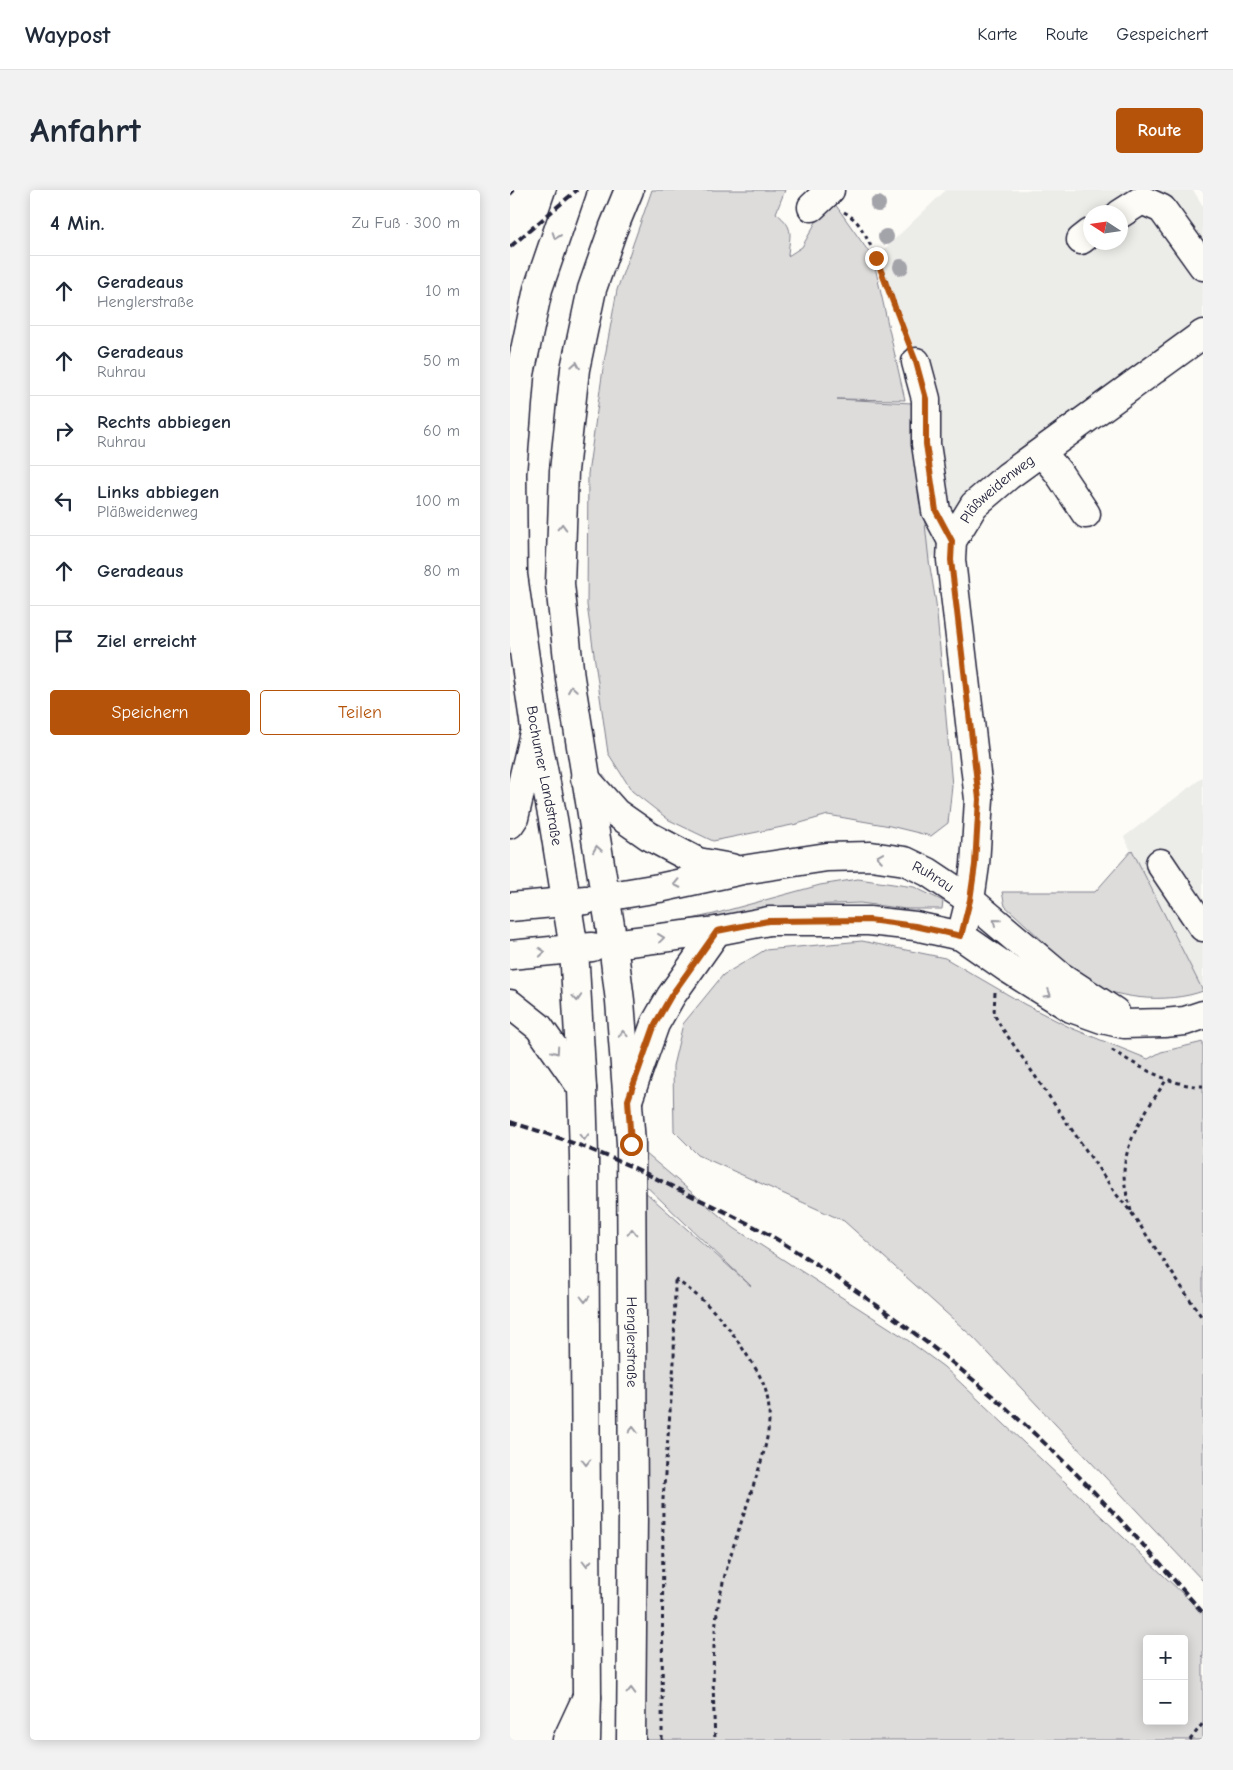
<!DOCTYPE html>
<html lang="de">
<meta charset="utf-8">
<style>
:root{--surface:#fff;--page:#f2f2f3;--text:#1f2937;--muted:#747a83;--line:#e0e1e3;--accent:#b45309}
body{margin:0;font-family:"Comic Neue",sans-serif;background:var(--page);color:var(--text)}
.controls{position:absolute;right:15px;bottom:15px;display:grid;overflow:hidden;border-radius:5px;box-shadow:0 2px 12px #0003}
.controls button{width:45px;height:45px;display:grid;place-items:center;padding:0;border:0;border-bottom:1px solid var(--line);background:var(--surface);color:var(--text);font:25px sans-serif}
.compass{position:absolute;left:573px;top:15px;width:45px;height:45px;border-radius:50%;background:var(--surface);box-shadow:0 2px 12px #0003;rotate:282deg}
.stop{position:absolute;width:15px;height:15px;margin:-11px;border:4px solid #b45309;border-radius:50%;background:#fff}
.stop.end{background:#b45309;border-color:#fff;box-shadow:0 1px 5px #0008}
.list{margin:0;padding:0;list-style:none}
h2{display:flex;justify-content:space-between;align-items:center;height:65px;margin:0;padding:0 20px;font-size:21px}
h2 small{font-size:16px;font-weight:400;color:var(--muted)}
.list li{display:grid;grid-template-columns:32px 1fr auto;gap:15px;align-items:center;box-sizing:border-box;height:70px;padding:0 20px;border-top:1px solid var(--line)}
.list b{display:block;font-size:19px;white-space:nowrap}
.list p{margin:0;font-size:16px;white-space:nowrap;color:var(--muted)}
.list em{font-size:16px;font-style:normal;color:var(--muted)}
.actions{display:flex;gap:10px;padding:15px 20px}
.actions a{flex:1;padding:11px 0;border:1px solid var(--accent);border-radius:5px;text-align:center;font-size:18px;color:var(--accent)}
.actions .main{background:var(--accent);color:#fff}
.icon{flex:none;width:28px;height:28px;fill:none;stroke:currentColor;stroke-width:2;stroke-linecap:round;stroke-linejoin:round}
.map{position:relative;flex:none;width:693px;height:1550px;overflow:hidden;border-radius:5px}
header{display:flex;align-items:center;gap:30px;box-sizing:border-box;height:70px;padding:0 25px;background:var(--surface);border-bottom:1px solid var(--line)}
header strong{font-size:24px}
nav{display:flex;gap:28px;margin-inline-start:auto;font-size:18px}
.intro{display:flex;align-items:center;justify-content:space-between;box-sizing:border-box;height:120px;padding:0 30px}
h1{margin:0;font-size:35px}
.button{padding:12px 22px;border-radius:5px;background:var(--accent);color:#fff;font-size:18px;font-weight:700}
main{display:flex;gap:30px;padding:0 30px}
aside{flex:1;background:var(--surface);border-radius:5px;box-shadow:0 2px 12px #0003}
.map>svg:first-child{display:block}
.built{fill:#ecece9;fill-rule:evenodd}
.green{fill:#dddcdb;stroke:#807f8b;fill-rule:evenodd}
.lines{fill:none;stroke-linecap:round;stroke-linejoin:round}
.minor-casing{stroke:#22223b;stroke-width:31}
.major-casing{stroke:#22223b;stroke-width:31}
.path{stroke:#22223b;stroke-width:3;stroke-dasharray:4 4;stroke-linecap:butt}
.minor{stroke:#fdfcf7;stroke-width:28}
.major{stroke:#fdfcf7;stroke-width:28}
.rail{stroke:#22223b;stroke-width:4;stroke-dasharray:8 4;stroke-linecap:butt}
.tree{fill:#a3a3aa}
.oneway{stroke:#9a9aa2}
.route{stroke:#b45309;stroke-width:6}
.labels{text-anchor:middle;dominant-baseline:central;stroke-width:4.5;stroke-linejoin:round;paint-order:stroke}
.street-label{font-size:15px;fill:#22223b;stroke:#fdfcf7}
</style>
<header>
<strong>Waypost</strong>
<nav><a>Karte</a><a>Route</a><a>Gespeichert</a></nav>
</header>
<div class="intro"><h1>Anfahrt</h1><a class="button">Route</a></div>
<main>
<aside>
<h2>4 Min.<small>Zu Fuß · 300 m</small></h2>
<ul class="list">
<li><svg class="icon" aria-label="ahead" viewBox="0 0 24 24"><path d="M12 20V5M6 11l6-6 6 6"/></svg><div><b>Geradeaus</b><p>Henglerstraße</p></div><em>10 m</em></li>
<li><svg class="icon" aria-label="ahead" viewBox="0 0 24 24"><path d="M12 20V5M6 11l6-6 6 6"/></svg><div><b>Geradeaus</b><p>Ruhrau</p></div><em>50 m</em></li>
<li><svg class="icon" aria-label="right" viewBox="0 0 24 24"><path d="M7 20v-9h11M14 6l5 5-5 5"/></svg><div><b>Rechts abbiegen</b><p>Ruhrau</p></div><em>60 m</em></li>
<li><svg class="icon" aria-label="left" viewBox="0 0 24 24"><path d="M17 20v-9H6M10 6l-5 5 5 5"/></svg><div><b>Links abbiegen</b><p>Pläßweidenweg</p></div><em>100 m</em></li>
<li><svg class="icon" aria-label="ahead" viewBox="0 0 24 24"><path d="M12 20V5M6 11l6-6 6 6"/></svg><div><b>Geradeaus</b></div><em>80 m</em></li>
<li><svg class="icon" aria-label="arrive" viewBox="0 0 24 24"><path d="M6 21V4h12l-3 4 3 4H6"/></svg><div><b>Ziel erreicht</b></div></li>
</ul>
<div class="actions"><a class="main">Speichern</a><a>Teilen</a></div>
</aside>
<div class="map">
<svg width="693" height="1550" viewBox="0 0 693 1550">
<rect width="100%" height="100%" fill="#fdfcf7"/>
<filter id="ink" filterUnits="userSpaceOnUse"><feTurbulence type="fractalNoise" baseFrequency=".02" numOctaves="2"/><feDisplacementMap in="SourceGraphic" scale="10" xChannelSelector="R" yChannelSelector="G"/><feConvolveMatrix kernelMatrix="1 2 1 2 8 2 1 2 1" color-interpolation-filters="sRGB"/></filter>
<g filter="url(#ink)">
<path class="built" d="M436,0H683L693,16V140L442,347L419,371L402,213L413,177L366,67ZM580,22H610V52H580Z
M693,587V801L614,647Z"/>
<path class="green" d="M142,0H275L266,23C286,39 279,45 278,66L292,57L320,7L363,68L395,210L327,209L402,213L419,371L426,413L442,596L438,633L421,646L380,636L318,625L287,634L203,651L159,630L122,601L98,563L77,415L78,284L94,172L107,100Z
M622,660L693,801C658,814 601,810 570,787C561,781 553,771 545,763C529,747 512,731 495,716L492,702H585Z
M348,689L404,697L433,711L432,719H396L350,713L274,716L208,731L145,737L204,724L310,695Z
M352,751L435,768L514,814L561,838L638,869L651,862L693,852V1391L464,1148L334,1031L188,965L164,941L163,876L173,834L213,785L255,760Z
M135,963L224,1038L392,1146L434,1177L693,1423V1466H691L693,1467V1550H124L133,1000L241,1096L134,994ZM637,1449H674V1531H637Z"/>
<g class="lines">
<defs>
<g id="minor">
<path d="M302,17L320,0"/>
<path d="M610,24L632,10L652,19L693,76"/>
<path d="M571,50L580,43"/>
<path d="M406,172L416,209V254L426,321L442,351"/>
<path d="M532,263L548,282L576,324"/>
<path d="M75,588L106,623L139,646L188,672L221,678"/>
<path d="M650,673L693,737"/>
<path id="s1" d="M95,707L149,698L232,680L317,667L361,666L395,671L418,682L460,710L550,786L605,822"/>
<path id="s2" d="M451,746L460,710L465,675L469,609L441,370L442,351L464,315L498,286L693,144"/>
<path d="M103,754L207,741L259,731H359L405,736L451,746L497,778L561,818L592,829L614,834L654,833L675,831L693,825"/>
<path d="M118,910L145,834L161,806L207,741"/>
<path d="M57,1550L77,1507"/>
</g>
<g id="major">
<path id="s3" d="M62,0L28,99L10,184L2,283L3,385L25,538L43,629L64,759L72,898L74,966L77,1507L76,1550"/>
<path id="s4" d="M119,0L103,39L82,99L65,179L54,281L50,394L60,488L103,754L110,811L121,953L123,1324L121,1550"/>
<path d="M0,634L4,628L23,547"/>
<path d="M0,717L76,710"/>
<path d="M0,765L82,757"/>
<path d="M0,814L29,837L72,898"/>
</g>
</defs>
<use href="#minor" class="minor-casing"/>
<use href="#major" class="major-casing"/>
<path class="path" d="M334,22C341,26 347,31 351,38C371,71 383,112 397,149
M485,802L484,824L490,835L606,1004L621,1022L693,1129
M602,860C625,875 665,898 693,896
M621,1021C618,1009 614,996 614,983C615,949 639,916 657,889
M165,1089C194,1109 214,1129 233,1159C242,1173 254,1189 257,1206C265,1240 249,1277 239,1309C228,1342 216,1376 209,1410C201,1456 203,1504 205,1550
M152,1550L153,1309L164,1172L165,1090
M680,1550L693,1533"/>
<use href="#minor" class="minor"/>
<use href="#major" class="major"/>
<path class="rail" d="M0,4L4,0
M0,57L67,0
M0,932C36,943 71,955 106,970C131,980 156,994 180,1005C213,1021 246,1036 276,1055C373,1115 465,1186 546,1264C598,1314 646,1369 693,1423"/>
</g>
<g class="tree">
<circle cx="368" cy="14" r="8"/>
<circle cx="376" cy="47" r="8"/>
<circle cx="391" cy="77" r="8"/>
</g>
<defs><path id="oneway-chevron" d="M-2-3.5L2.5 0L-2 3.5" fill="none" stroke-width="1.6" stroke-linecap="round" stroke-linejoin="round" transform="scale(1.25)"/></defs>
<g class="oneway">
<use href="#oneway-chevron" transform="translate(46 46) rotate(109)"/>
<use href="#oneway-chevron" transform="translate(66 175) rotate(-80)"/>
<use href="#oneway-chevron" transform="translate(52 337) rotate(-88)"/>
<use href="#oneway-chevron" transform="translate(62 499) rotate(-99)"/>
<use href="#oneway-chevron" transform="translate(87 659) rotate(-99)"/>
<use href="#oneway-chevron" transform="translate(370 667) rotate(-171)"/>
<use href="#oneway-chevron" transform="translate(167 694) rotate(168)"/>
<use href="#oneway-chevron" transform="translate(486 732) rotate(-139)"/>
<use href="#oneway-chevron" transform="translate(151 748) rotate(-7)"/>
<use href="#oneway-chevron" transform="translate(32 762) rotate(-5)"/>
<use href="#oneway-chevron" transform="translate(538 804) rotate(32)"/>
<use href="#oneway-chevron" transform="translate(67 808) rotate(86)"/>
<use href="#oneway-chevron" transform="translate(113 844) rotate(-94)"/>
<use href="#oneway-chevron" transform="translate(46 861) rotate(55)"/>
<use href="#oneway-chevron" transform="translate(74 947) rotate(88)"/>
<use href="#oneway-chevron" transform="translate(122 1042) rotate(-91)"/>
<use href="#oneway-chevron" transform="translate(75 1109) rotate(90)"/>
<use href="#oneway-chevron" transform="translate(123 1240) rotate(-90)"/>
<use href="#oneway-chevron" transform="translate(76 1272) rotate(90)"/>
<use href="#oneway-chevron" transform="translate(77 1373) rotate(90)"/>
<use href="#oneway-chevron" transform="translate(121 1501) rotate(-89)"/>
</g>
</g>
<g class="lines" filter="url(#ink)">
<path class="route" d="M121,954L118,910L145,834L161,806L207,741L258,731L359,730L405,736L451,746L460,710L465,675L469,609L441,370L442,351L426,321L416,254V209L406,172L366,68"/>
</g>
<g class="labels">
<g class="street-label">
<text stroke="none"><textPath href="#s2" startOffset="468">Pläßweidenweg</textPath></text>
<text stroke="none"><textPath href="#s3" startOffset="596">Bochumer Landstraße</textPath></text>
<text stroke="none"><textPath href="#s1" startOffset="336">Ruhrau</textPath></text>
<text stroke="none"><textPath href="#s4" startOffset="1166">Henglerstraße</textPath></text>
</g>
</g>
</svg>
<div class="controls">
<button>+</button>
<button>−</button>
</div>
<svg class="compass" viewBox="-18 -18 36 36"><path d="M0-13l5 13h-10z" fill="#e53935"/><path d="M0 13l5-13h-10z" fill="#747a83"/></svg>
<div class="stop" style="left:121px;top:954px"></div>
<div class="stop end" style="left:366px;top:68px"></div>
</div>
</main>
